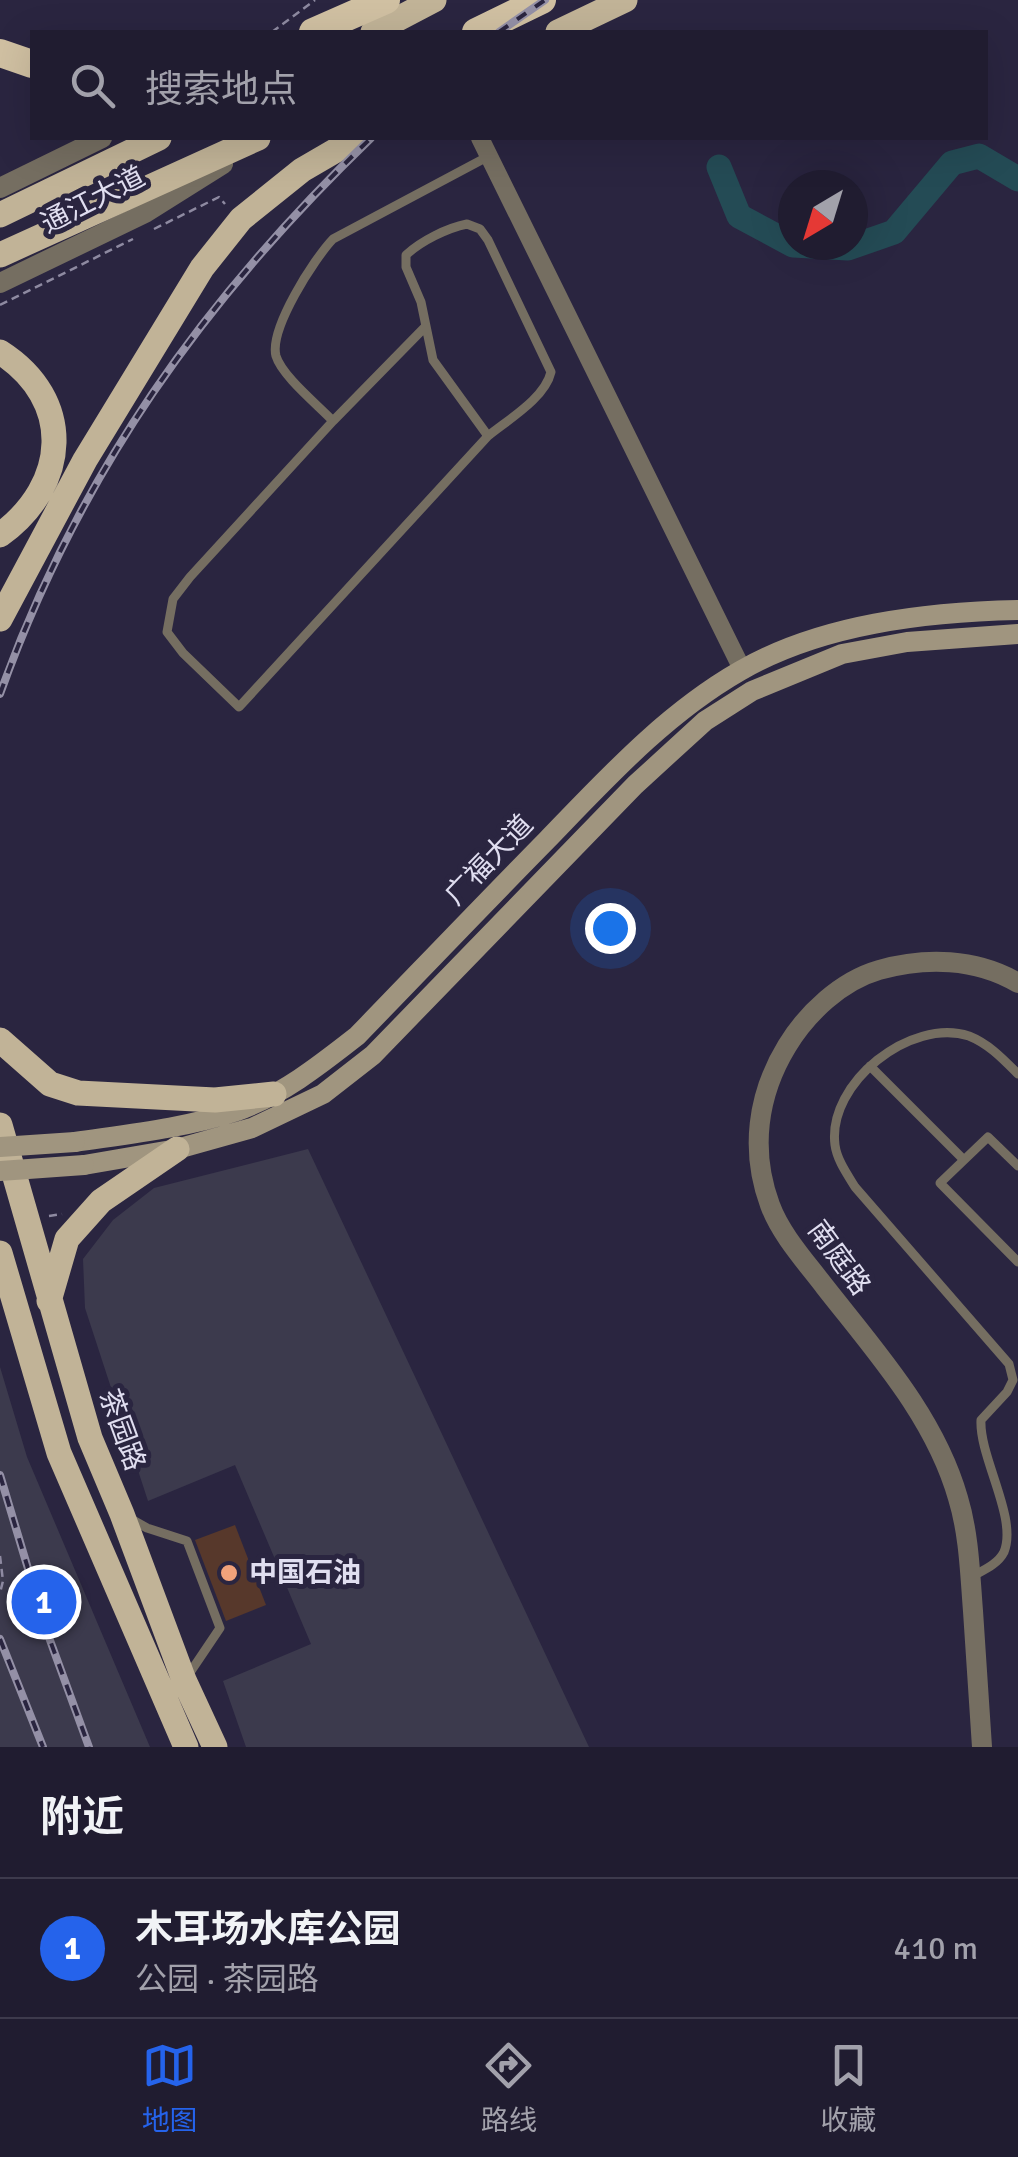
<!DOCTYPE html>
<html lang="zh">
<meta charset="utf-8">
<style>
:root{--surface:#201c30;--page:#2d293c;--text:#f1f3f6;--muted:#a2a1ab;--line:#3d3a4c;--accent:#2563eb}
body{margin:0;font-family:Signika,"Noto Sans SC",sans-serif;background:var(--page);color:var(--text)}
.compass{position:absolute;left:778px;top:170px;width:90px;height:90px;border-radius:50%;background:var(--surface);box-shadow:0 10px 40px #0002;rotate:218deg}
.you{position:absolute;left:610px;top:928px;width:35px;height:35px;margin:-25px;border:8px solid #fff;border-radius:50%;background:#1a73e8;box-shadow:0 0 0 15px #1a73e833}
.badge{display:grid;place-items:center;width:65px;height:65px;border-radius:50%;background:var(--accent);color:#fff;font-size:32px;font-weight:700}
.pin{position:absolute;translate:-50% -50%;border:5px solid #fff;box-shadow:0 2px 10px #0006}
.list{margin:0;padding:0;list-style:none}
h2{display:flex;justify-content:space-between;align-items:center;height:130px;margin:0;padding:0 40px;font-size:42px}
h2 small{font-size:32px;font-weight:400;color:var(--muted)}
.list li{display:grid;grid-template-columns:65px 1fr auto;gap:30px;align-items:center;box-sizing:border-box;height:140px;padding:0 40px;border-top:2px solid var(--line)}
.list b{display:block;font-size:38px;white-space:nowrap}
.list p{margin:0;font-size:32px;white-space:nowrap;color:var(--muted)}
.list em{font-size:32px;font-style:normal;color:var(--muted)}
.icon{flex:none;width:55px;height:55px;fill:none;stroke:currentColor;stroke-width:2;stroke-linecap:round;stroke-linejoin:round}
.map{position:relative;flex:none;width:1018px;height:1747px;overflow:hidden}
.search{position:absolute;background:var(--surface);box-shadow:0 10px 40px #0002;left:30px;right:30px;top:30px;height:110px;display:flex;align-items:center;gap:25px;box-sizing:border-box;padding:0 35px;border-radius:0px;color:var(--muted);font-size:38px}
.sheet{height:270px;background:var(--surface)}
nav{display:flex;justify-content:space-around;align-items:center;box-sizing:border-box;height:140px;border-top:2px solid var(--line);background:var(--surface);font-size:28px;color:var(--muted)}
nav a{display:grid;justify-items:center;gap:5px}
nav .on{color:var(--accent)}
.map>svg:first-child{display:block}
.green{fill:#3c3a4d}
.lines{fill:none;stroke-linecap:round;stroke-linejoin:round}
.river{stroke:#244b55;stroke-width:25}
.building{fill:#57382b}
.path{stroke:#8e8aa1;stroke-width:2.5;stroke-dasharray:8 5;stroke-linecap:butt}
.service{stroke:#756e61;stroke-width:9}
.minor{stroke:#756e61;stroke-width:18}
.tertiary{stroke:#756e61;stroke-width:20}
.secondary{stroke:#a0957f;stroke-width:20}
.primary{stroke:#c1b397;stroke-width:25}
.trunk{stroke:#d0c0a2;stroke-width:28}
.rail-casing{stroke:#9490a6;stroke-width:8}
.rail{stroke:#2a2540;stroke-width:4;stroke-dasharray:11;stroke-linecap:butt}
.secondary-bridge{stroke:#a0957f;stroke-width:20}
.poi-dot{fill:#f1a27b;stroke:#2a2540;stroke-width:4}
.labels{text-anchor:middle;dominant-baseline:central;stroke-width:10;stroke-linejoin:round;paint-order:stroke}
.street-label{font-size:28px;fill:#e0def0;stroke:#2a2540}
.poi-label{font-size:28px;font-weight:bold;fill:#e0def0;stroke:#2a2540;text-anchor:start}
</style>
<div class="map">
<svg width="1018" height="1747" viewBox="0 0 1018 1747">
<rect width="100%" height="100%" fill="#2a2540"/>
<path class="green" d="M308,1149L589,1747H246L223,1681L311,1644L235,1465L148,1501L85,1308L83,1259L113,1220L154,1188Z
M0,1367L27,1457L150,1747H0Z"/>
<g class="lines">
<path class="river" d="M719,167L739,216L793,245L848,248L894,232L952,163L979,156L1018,179"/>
</g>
<path class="building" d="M235,1525L266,1605L226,1621L195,1540Z"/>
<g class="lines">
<path class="path" d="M272,32L315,0
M154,229L219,197L225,204
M0,305L133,239
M49,1216L62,1214
M0,1556L3,1581L0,1593"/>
<path class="service" d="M467,224L480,229L488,240L551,372C545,398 509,419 488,436L433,360L421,302L406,267V255C421,241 447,228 467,224Z
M426,326L333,421L190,577L173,599L167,632L183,653L239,707L488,436
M333,421C318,405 282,376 276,356C269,329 314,259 333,239L489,156
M870,1066L964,1160
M1018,1166L988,1137L940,1183L1018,1262
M131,1519L147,1528L187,1541L220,1628L189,1674
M973,1576C984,1570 998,1564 1004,1552C1018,1518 979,1457 981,1420L1007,1392L1013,1380L1009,1364L855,1187C847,1174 837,1160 835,1145C827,1083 911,1017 969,1036C989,1044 1003,1059 1018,1074"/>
<path class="minor" d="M480,138L742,669"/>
<path class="tertiary" d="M0,188L102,138
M0,283L145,213L223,164
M982,1747C979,1702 976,1656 973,1611C970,1573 969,1534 958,1498C935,1417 876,1352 825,1287C806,1262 781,1235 770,1205C750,1151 757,1095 787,1046C807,1013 841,981 879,970C925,957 976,958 1018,983"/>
<path class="secondary" d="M75,1142C129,1134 185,1128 237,1111C282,1095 320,1065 357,1036C420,971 483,905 547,840C606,779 665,714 740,671C821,624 926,612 1018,610
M84,1165L177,1149L252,1128L323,1094L373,1055L635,785L705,721L752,691L842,654L907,642L1018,634"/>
<path class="primary" d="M373,32L434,0
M558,32L625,0
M0,215L159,138
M0,255L258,138
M0,352C75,400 69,485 0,535
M0,619L85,460L202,268L241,219L302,170L357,138
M0,1040L50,1084L78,1093L215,1100L274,1094
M0,1125L90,1438L122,1514L184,1680L215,1747
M0,1253L59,1453L186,1747
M49,1301L67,1239L101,1201L177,1149"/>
<path class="trunk" d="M313,32L386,0
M476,32L542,0
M0,53L32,64"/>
<defs>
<path id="rail" d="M499,32L545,0
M0,694C79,473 203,300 371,138
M0,1475L47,1632L89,1747
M0,1639L43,1747"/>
</defs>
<use href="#rail" class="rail-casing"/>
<use href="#rail" class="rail"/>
<path class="secondary-bridge" d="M0,1147L75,1142
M0,1171L84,1165"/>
</g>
<circle class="poi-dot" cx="229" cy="1573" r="10"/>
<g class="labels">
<g class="street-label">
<text transform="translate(93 200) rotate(-27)">通江大道</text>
<text transform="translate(489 860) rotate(-46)">广福大道</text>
<text transform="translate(839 1258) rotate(54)">南庭路</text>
<text transform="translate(122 1430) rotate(70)">茶园路</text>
</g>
<g class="poi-label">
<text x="249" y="1573">中国石油</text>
</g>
</g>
</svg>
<svg class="compass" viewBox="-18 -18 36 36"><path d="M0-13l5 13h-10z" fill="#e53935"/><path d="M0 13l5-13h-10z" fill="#a2a1ab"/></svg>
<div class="you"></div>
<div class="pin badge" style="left:44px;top:1602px">1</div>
<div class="search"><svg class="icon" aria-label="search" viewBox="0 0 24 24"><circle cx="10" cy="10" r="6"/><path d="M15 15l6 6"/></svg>搜索地点</div>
</div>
<section class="sheet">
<h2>附近<small></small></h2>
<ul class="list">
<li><span class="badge">1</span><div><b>木耳场水库公园</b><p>公园 · 茶园路</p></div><em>410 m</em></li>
</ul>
</section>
<nav>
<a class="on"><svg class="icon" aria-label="map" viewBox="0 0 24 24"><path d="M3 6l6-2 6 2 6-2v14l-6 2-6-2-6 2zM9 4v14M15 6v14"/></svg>地图</a>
<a><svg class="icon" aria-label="directions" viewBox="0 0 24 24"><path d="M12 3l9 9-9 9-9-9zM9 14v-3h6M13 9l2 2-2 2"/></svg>路线</a>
<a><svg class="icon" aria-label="saved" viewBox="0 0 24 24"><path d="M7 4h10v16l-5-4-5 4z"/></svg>收藏</a>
</nav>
